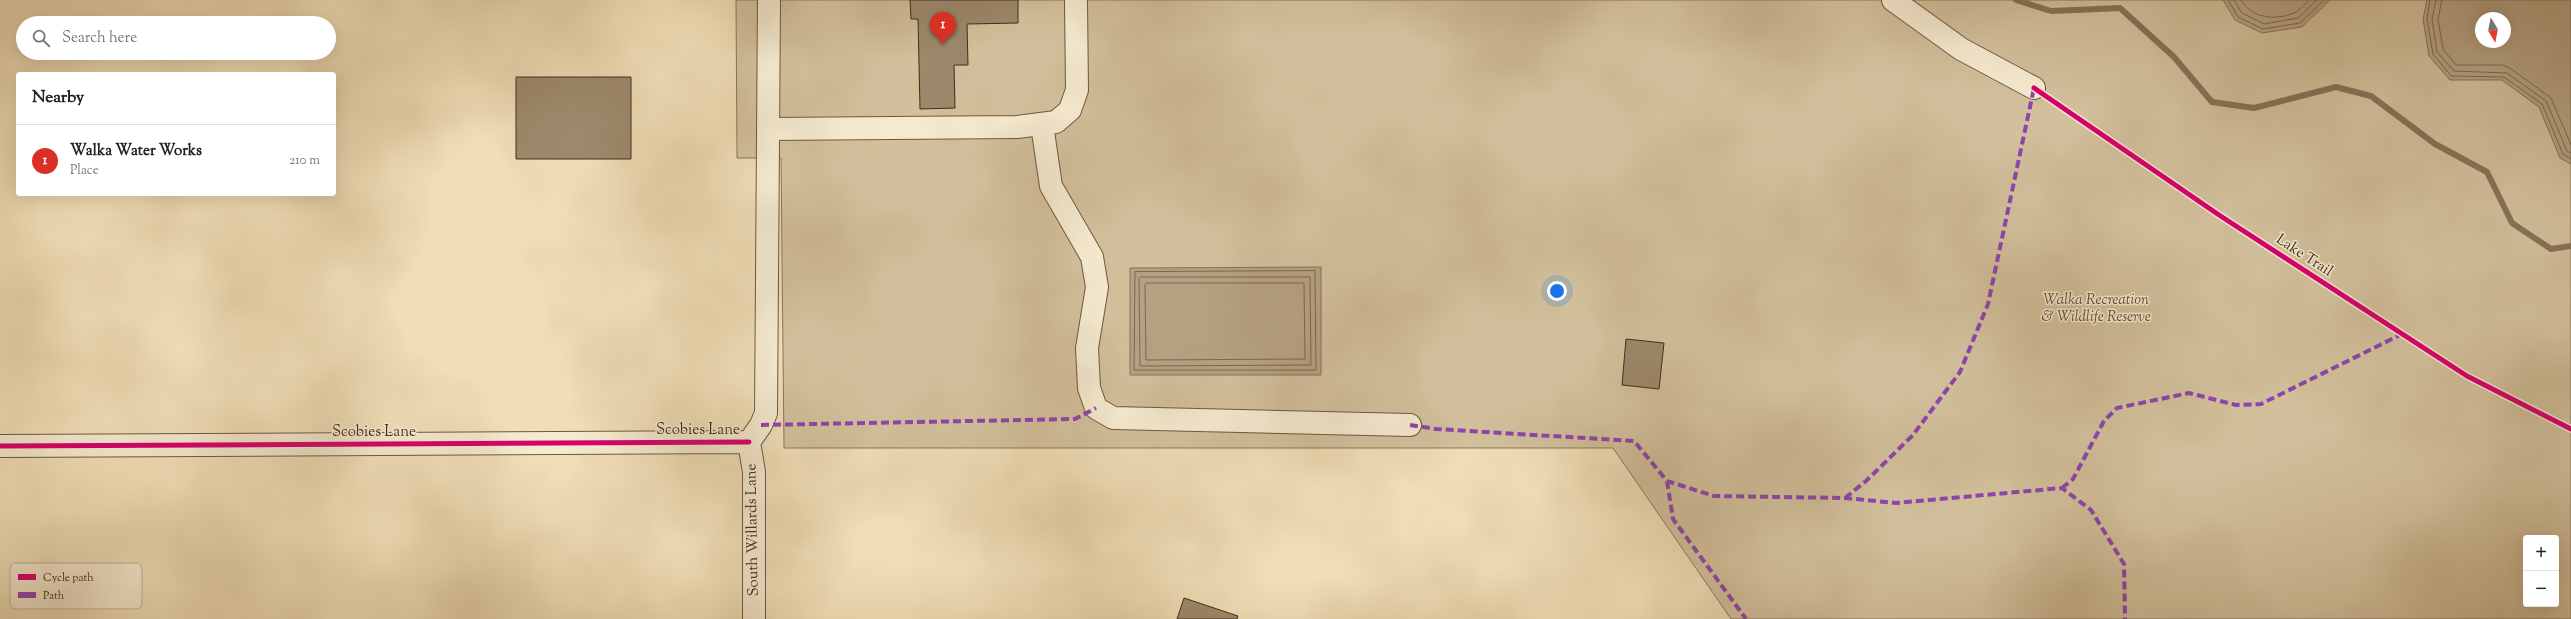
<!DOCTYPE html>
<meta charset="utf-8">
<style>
:root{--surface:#fff;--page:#f2f2f2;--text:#222;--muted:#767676;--line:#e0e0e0;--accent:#d93025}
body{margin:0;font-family:"Sorts Mill Goudy",serif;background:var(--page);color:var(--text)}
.controls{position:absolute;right:12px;bottom:12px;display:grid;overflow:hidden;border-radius:4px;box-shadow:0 4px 16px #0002}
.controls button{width:36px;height:36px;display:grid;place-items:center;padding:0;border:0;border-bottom:1px solid var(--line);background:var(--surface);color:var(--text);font:20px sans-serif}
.compass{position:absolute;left:2475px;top:12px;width:36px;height:36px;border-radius:50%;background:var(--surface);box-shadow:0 4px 16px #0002;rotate:170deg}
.you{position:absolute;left:1557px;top:291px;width:14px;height:14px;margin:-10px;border:3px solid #fff;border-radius:50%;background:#1a73e8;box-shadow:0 0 0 6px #1a73e833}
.badge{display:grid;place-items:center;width:26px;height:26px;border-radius:50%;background:var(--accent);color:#fff;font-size:13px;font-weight:700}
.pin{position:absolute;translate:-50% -33px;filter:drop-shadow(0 1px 2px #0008)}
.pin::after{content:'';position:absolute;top:21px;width:14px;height:12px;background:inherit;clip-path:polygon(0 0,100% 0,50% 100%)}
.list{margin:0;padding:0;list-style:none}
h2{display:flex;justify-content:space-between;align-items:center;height:52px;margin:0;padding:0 16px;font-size:17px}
h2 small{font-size:13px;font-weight:400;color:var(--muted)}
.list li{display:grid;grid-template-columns:26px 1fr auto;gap:12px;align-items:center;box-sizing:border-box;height:72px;padding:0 16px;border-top:1px solid var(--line)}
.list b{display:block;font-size:15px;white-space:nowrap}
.list p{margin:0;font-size:13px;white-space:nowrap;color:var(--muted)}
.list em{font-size:13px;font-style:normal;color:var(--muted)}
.icon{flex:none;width:22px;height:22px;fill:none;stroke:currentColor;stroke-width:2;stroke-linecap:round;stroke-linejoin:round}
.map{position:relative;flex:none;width:2571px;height:619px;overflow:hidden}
.search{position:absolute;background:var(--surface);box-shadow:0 4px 16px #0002;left:16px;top:16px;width:320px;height:44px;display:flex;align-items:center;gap:10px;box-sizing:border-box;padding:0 14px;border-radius:22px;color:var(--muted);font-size:15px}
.panel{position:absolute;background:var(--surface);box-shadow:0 4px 16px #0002;left:16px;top:72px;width:320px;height:124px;border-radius:4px}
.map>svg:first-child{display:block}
.green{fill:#d2c09c;stroke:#8a765b;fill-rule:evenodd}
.water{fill:#b5a182;stroke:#877258;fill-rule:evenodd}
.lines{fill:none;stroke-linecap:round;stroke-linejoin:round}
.shore{stroke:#7c664e;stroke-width:1}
.stream{stroke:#877258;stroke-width:6}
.building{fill:#9c896c;stroke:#422c1a}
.minor-casing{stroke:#6e5841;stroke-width:24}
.minor{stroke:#f5ead0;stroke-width:22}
.quiet{stroke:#8e44ad;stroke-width:4;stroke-dasharray:8 4;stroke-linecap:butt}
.cycleway-casing{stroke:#f5ead0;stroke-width:8}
.cycleway{stroke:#d6006c;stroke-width:5}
.labels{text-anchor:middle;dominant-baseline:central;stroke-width:3;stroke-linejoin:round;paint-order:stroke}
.street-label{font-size:15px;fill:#422c1a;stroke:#f5ead0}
.park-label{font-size:15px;font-style:italic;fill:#5f4a34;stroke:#f5ead0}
.key{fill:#f5ead0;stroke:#bfb199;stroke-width:1}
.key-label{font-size:11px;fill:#422c1a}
</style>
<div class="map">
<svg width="2571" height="619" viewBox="0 0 2571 619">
<rect width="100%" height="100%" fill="#f0deb7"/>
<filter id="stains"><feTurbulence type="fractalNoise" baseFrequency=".005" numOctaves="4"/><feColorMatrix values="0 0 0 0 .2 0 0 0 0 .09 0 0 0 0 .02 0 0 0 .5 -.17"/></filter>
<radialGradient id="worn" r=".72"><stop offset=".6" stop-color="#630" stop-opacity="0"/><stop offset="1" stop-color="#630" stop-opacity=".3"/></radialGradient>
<path class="green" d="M736,0H2571V619H1731L1613,448H784L781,158H737ZM2481,18H2505V42H2481ZM2526,538H2556V604H2526Z"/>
<path class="water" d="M2223,0H2330L2302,27L2262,33L2235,20Z
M2427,0H2571V164L2560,158L2539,107L2502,80H2450L2429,56L2423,19ZM2481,18H2505V42H2481Z
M1321,267V375H1130V268Z"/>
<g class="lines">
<path class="shore" d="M2228,0L2238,17L2263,29L2300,23L2324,0
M2234,0L2242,13L2264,24L2298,18L2317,0
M2241,0C2251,18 2275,21 2294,13C2299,11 2305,4 2309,0
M2430,0L2427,19L2433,54L2451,76L2504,77L2542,104L2563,154L2571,159
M2436,0L2432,19L2437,52L2454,71L2507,73L2546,101L2567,151L2571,153
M2442,0L2438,19L2443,49L2456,65H2502L2510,68L2551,98L2571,145
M1315,271L1316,370H1134L1135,272Z
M1141,277H1310L1311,365L1140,366L1139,279Z
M1147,283H1304L1305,359L1146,360L1145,285Z"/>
<path class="stream" d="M2016,0L2051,11L2120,8L2174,57L2212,102L2254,108L2336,87L2371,96L2435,144L2487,172L2512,223L2551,249L2571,246"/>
</g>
<path class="building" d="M910,0H1018V23L967,24L968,65H954L955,108L920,109L918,19H911Z
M516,77H631V159H516Z
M1626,339L1664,343L1659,389L1622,385Z
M1184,598L1238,616L1237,619H1177Z"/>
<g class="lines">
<defs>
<path id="minor" d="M1893,0L1961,49L2034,88
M1042,125L1051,186L1092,257L1097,287L1087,348L1089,388L1096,408L1113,418L1410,425
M769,129L1017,127L1056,122L1070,110L1077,90L1076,0
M749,442L761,425L766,413L769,0
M749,442L754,472V619
M0,446L749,442"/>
</defs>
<use href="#minor" class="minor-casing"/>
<use href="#minor" class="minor"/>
<path class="quiet" d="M761,425L1075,419L1096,408
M1410,425L1436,429L1634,441L1667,481L1714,496L1845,498L1896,503L2062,488L2091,510L2124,564L2125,619
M1667,481L1673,519L1746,619
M2062,488L2073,479L2104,421L2117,408L2189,393L2236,405L2261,404L2402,334
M1845,498L1866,481L1913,435L1960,372L1988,304L2034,88"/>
<defs>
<path id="cycleway" d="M2034,88L2219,215L2467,376L2571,429
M0,446L749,442"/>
</defs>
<use href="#cycleway" class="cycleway-casing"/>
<use href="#cycleway" class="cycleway"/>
</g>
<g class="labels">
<g class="street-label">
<text transform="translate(2304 256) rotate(33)">Lake Trail</text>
<text x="698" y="430">Scobies Lane</text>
<text x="374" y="432">Scobies Lane</text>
<text transform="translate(753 530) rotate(-91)">South Willards Lane</text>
</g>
<g class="park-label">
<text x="2096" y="300">Walka Recreation<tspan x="2096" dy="17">&amp; Wildlife Reserve</tspan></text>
</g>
</g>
<rect x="10" y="563" width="132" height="46" rx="6" class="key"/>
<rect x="18" y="574" width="18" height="6" fill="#d6006c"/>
<rect x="18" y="592" width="18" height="6" fill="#8e44ad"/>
<g class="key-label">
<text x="43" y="581">Cycle path</text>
<text x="43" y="599">Path</text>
</g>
<rect width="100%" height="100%" filter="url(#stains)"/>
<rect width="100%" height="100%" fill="url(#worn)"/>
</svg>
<div class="controls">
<button>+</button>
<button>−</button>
</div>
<svg class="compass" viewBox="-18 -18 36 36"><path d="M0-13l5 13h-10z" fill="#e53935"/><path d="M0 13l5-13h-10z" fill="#767676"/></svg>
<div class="you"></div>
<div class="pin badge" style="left:943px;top:45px">1</div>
<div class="search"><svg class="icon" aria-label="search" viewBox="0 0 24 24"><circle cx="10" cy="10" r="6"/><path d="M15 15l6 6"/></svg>Search here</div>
<section class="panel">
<h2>Nearby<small></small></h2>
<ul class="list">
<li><span class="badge">1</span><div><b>Walka Water Works</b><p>Place</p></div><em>210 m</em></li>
</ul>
</section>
</div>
